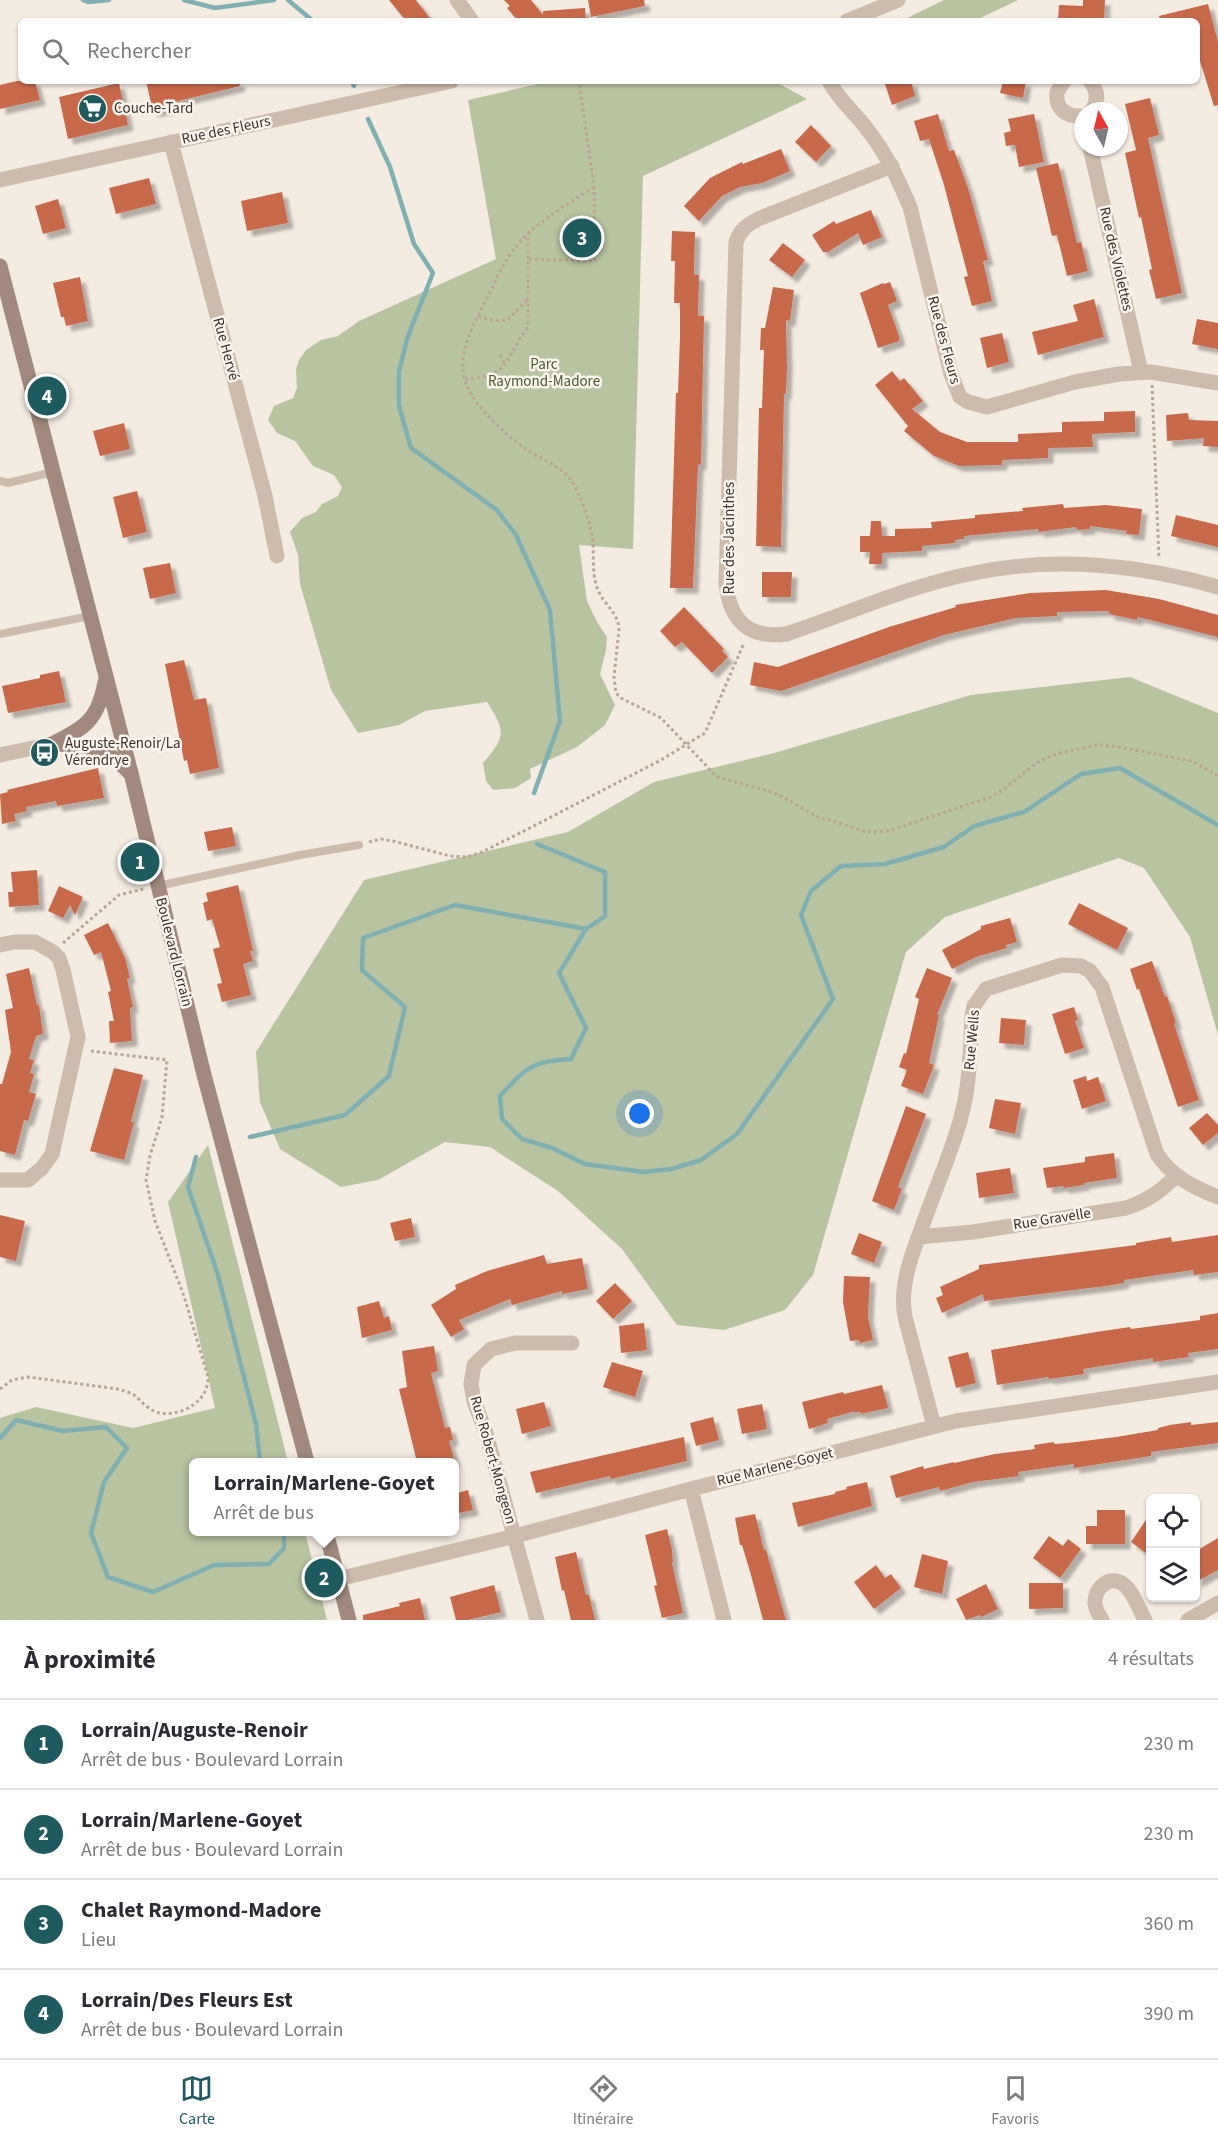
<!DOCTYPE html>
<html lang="fr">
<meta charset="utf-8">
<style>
:root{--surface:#fff;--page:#f2f2f3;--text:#2b2b33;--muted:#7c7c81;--line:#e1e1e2;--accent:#1f5a5e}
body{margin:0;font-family:"Source Sans 3",sans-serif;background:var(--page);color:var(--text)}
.controls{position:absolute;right:18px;bottom:18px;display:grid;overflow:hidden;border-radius:9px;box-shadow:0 2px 4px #0004}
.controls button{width:54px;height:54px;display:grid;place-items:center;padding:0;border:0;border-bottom:2px solid var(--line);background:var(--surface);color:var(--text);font:30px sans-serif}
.compass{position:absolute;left:1074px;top:102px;width:54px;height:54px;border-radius:50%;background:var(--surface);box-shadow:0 2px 4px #0004;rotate:352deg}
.you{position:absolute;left:640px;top:1114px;width:21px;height:21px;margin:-15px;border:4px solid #fff;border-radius:50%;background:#1a73e8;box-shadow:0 0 0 9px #1a73e833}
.badge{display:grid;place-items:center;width:39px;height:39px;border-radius:50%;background:var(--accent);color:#fff;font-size:20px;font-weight:700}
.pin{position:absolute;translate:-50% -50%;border:3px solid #fff;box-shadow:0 2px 6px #0006}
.popup{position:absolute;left:189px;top:1458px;width:270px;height:78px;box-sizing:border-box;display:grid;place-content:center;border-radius:9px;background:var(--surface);filter:drop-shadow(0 2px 4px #0005);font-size:20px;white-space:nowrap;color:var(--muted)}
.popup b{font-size:22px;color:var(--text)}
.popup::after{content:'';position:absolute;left:50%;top:100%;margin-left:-12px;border:12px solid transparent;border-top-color:var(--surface)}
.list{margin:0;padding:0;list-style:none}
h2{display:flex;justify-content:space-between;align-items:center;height:78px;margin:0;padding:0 24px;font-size:26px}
h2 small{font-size:20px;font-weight:400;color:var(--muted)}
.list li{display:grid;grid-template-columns:39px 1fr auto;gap:18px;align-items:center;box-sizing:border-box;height:90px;padding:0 24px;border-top:2px solid var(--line)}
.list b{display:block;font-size:22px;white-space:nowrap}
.list p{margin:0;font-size:20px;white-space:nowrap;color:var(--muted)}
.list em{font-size:20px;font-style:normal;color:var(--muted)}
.icon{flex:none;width:33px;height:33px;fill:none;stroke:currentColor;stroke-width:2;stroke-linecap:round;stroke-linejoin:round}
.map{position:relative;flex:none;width:1218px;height:1620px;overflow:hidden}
.search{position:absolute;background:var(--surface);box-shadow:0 2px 4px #0004;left:18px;right:18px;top:18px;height:66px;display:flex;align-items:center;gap:15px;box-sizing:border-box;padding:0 21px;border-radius:9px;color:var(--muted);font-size:22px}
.sheet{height:438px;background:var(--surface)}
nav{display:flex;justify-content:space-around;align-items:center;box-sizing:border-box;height:84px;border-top:2px solid var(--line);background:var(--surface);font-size:16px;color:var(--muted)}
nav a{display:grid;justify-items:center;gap:3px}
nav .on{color:var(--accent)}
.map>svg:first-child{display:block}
.green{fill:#b8c4a0}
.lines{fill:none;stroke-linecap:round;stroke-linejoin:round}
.stream{stroke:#7fb0b2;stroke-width:4.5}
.building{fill:#c8694b;filter:url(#shadow)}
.path{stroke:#b9a596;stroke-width:3;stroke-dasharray:3 3;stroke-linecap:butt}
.lane{stroke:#cdbbac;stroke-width:8}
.street{stroke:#cdbbac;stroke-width:15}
.secondary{stroke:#a18a7d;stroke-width:15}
.labels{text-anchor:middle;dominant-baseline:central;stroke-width:5;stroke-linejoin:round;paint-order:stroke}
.poi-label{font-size:15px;fill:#3b302b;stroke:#fbf5ee;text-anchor:start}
.street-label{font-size:15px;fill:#3b302b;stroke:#fbf5ee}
.park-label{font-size:15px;fill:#4a5a2e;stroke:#fbf5ee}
</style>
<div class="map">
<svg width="1218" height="1620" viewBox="0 0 1218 1620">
<defs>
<filter id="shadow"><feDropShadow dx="5.5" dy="5.5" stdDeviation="1.5" flood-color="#0004"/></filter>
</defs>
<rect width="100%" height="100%" fill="#f4ebe1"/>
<path class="green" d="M944,0H1018L974,21H901Z
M551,81H774L807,99L643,176L633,549L579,545L587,601L597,622L607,637L606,650L600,674L615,705L605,725L577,747L530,769L531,778L515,788L493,790L486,781L483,763C506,736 506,732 487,702L425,711L399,725L358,733L331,690L300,584L298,555L290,532L302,518L316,512L322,504L338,496L342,487L334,475L313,466L295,441L277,433L268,420L274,406L293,398L297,388L296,369L299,360L306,350L321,340L338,336L359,321L496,259L468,100Z
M1130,677L1218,713V1035L1190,937L1144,868L1119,858L945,917L906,952L813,1275L785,1310L724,1330L677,1325L622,1249L558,1191L490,1147L445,1142L378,1180L341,1187L280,1149L260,1102L256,1052L364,880L568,832L654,782L774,753L971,695Z
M208,1145L288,1462H194V1532H305L327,1620H0V1418L36,1407L133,1428L215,1408L168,1202Z"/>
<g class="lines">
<path class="stream" d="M83,0L88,2L109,0
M184,0L215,8L274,0
M288,0L313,21
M352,81L354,86
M368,119L390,167L414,244L433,273L408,336L399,371V406L411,448L497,510L516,535L550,610L560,721L534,793
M537,844L605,872V916L586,929L559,973L586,1028L571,1059C532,1061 526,1068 500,1096L502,1119L522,1139L552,1148L585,1164L644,1172L671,1169L701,1160L737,1134L833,999L801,915L811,891L841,866L885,864L944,847L974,826L1024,812L1081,774L1120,768L1218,825
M250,1137L345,1115L389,1076L405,1007L362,970L363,938L455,905L586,929
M196,1157L188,1187L218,1275L256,1424L260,1462
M0,1438L16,1420L63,1431L106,1427L127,1448L104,1482L91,1533L108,1577L153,1592L214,1565L269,1564L284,1548V1532"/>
</g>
<path class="building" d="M389,0H416L432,21H406Z
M504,0H531L543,15V11L585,8L586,21H518L507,8L510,6Z
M588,0H644L645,6L591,17Z
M1083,0H1105L1104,21H1058L1059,5L1083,6Z
M1208,4L1218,42V105L1214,106L1200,61L1197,62V21H1160L1159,16Z
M17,81H35L40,100L0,109V85Z
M146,81H239L240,86L170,103L171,108L153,112Z
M884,81H911L915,96L892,105Z
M1003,81H1026L1023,98L1000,93Z
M119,83L128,125L68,139L59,97Z
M1150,98L1159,135L1148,138L1182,293L1156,299L1149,270L1152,269L1141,217L1139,218L1125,153L1136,150L1125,104Z
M938,114L949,151L954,150L969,191L988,260L983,261L992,301L972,306L964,277L968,276L944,185L929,139L920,141L914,121Z
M1034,114L1044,162L1019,167L1015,145L1006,146L1004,133L1011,131L1008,119Z
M811,125L831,146L816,162L795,142Z
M781,149L790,171L762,183L740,187L722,196L699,221L684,206L710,178L742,162L743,164Z
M1058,163L1077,243L1081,242L1088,271L1067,276L1057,235L1052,236L1036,168Z
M149,178L156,204L116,214L109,188Z
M282,192L288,223L247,231L241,201Z
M58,199L66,228L43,234L35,206Z
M871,210L882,237L863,245L858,233L828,252H823L812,235L834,221L836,224Z
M672,231L695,232L694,275H699L698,316H704L701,465L698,464L693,588H670L676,393H678L680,337V303H674L675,261H671Z
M783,243L805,260L792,277L769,260Z
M80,277L88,321L66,326L64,317H61L53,283Z
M890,282L897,301L888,305L899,336V341L878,348L860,293L883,283L884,284Z
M773,287L794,290L790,321L786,320L787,367L786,394H784L781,547L756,546L759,408H762L764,350H760L761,328H765Z
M1094,299L1104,337L1038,355L1032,332L1078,321L1073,305Z
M1197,319L1218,323V349L1192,344Z
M1002,333L1009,362L987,368L980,338Z
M892,371L900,381L904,378L923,401L912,409L940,432L967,442H1018V434L1062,432V422L1104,421V412L1135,411V432L1092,434L1093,447L1048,448V458L1002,460V465L959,466L934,456L904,431L908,426L875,385Z
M1188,413L1189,420L1218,421V447L1203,446L1204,438L1167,441L1166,415Z
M124,423L130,449L100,456L93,431Z
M137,491L147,532L123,538L113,497Z
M1063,504L1064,508L1106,505L1142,509L1139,535L1126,534L1127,531L1090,526V529L1077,530L1076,527L1039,532L1038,529L964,536V539L955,540V543L922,546V551L882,553V564H869L870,552H860V536H870L871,521H881L882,536H895V529L932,528L931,522L975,518V515L1023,511L1022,508Z
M1176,515L1218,525V547L1171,536Z
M170,563L176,593L150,599L143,568Z
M762,572H792L791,597H762Z
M1106,590L1159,599L1218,615V637L1138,617L1137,620L1109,614V611L1057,612V616L1016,618L944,635L781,691L750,685L754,662L778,667L889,627L956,607L955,605L1030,593Z
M684,607L724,649L722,651L728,657L712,673L682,642L675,647L660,631Z
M184,660L194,700L206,698L219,768L190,774L187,760L184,761L165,664Z
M59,671L66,702L8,713L2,686L40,678V675Z
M98,768L104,798L57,806L56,801L26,807L27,811L14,814L16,821L2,824L0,794L8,792L7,790Z
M232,827L236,846L208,851L204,832Z
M37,870L39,905L9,907L8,892H13L11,872Z
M238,885L253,951H250L253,961L243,964L251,995L222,1002L217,984L222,983L213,949L220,947L212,919L207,921L203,903L208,901L206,893Z
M59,886L83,897L75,915L70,905L63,918L48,911Z
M1079,903L1128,928L1117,950L1068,924Z
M1010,918L1017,942L1006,945L1007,948L976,957L952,969L942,950L981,929V926Z
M108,923L125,958L130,978L127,979L133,1007L130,1008L132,1041L110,1043L109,1021H114L108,992L111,991L101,952L94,955L84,935Z
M1152,961L1165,997L1167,996L1176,1023L1174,1024L1199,1100L1178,1107L1139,989L1137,990L1130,969Z
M29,968L37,1005H39L43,1034L36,1036L29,1059L34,1060L30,1073L34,1074L29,1092L36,1094L28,1121L24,1120L15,1155L0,1151V1084H2L11,1052L5,1010L13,1008L6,974Z
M927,968L952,978L937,1015H939L929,1063L934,1065L923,1094L901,1086L907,1070L899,1067L904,1053L906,1054L919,999L915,997Z
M1074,1007L1078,1020L1075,1021L1084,1048L1065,1054L1052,1014Z
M1001,1018L1026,1020L1024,1045L999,1043Z
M114,1068L143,1075L131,1122H134L124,1160L90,1151Z
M1086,1076L1087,1081L1098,1077L1106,1101L1082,1109L1073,1080Z
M995,1099L1021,1103L1015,1134L989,1128Z
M906,1106L926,1114L898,1187L902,1189L894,1210L872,1201Z
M1207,1113L1218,1125V1133L1203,1145L1189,1128Z
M1114,1153L1117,1178L1084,1183V1185L1064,1188L1063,1186L1047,1188L1043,1168L1085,1162V1157Z
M1010,1168L1014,1193L979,1198L976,1173Z
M0,1215L25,1221L16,1261L0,1257Z
M411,1218L415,1237L395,1241L390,1223Z
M859,1233L882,1242L874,1263L851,1254Z
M1218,1235V1272L1194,1275L1193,1270L1124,1280V1283L1106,1286L984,1301L983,1294L942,1313L936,1298L943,1295L940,1287L979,1269V1265L1136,1245V1243L1171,1237L1172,1242Z
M544,1255L547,1264L582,1258L588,1289L562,1294V1291L512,1305L510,1299L459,1320L464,1329L451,1337L431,1305L456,1289L455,1285L487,1271Z
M844,1276L870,1277L868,1317L873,1340L860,1343L859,1340L850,1341L843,1302Z
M615,1283L632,1301L613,1319L596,1301Z
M379,1301L384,1318L389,1316L392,1330L362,1338L357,1307Z
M1218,1313V1349L1188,1353L1189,1357L1153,1362V1358L1083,1369L1084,1374L1049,1379L1048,1377L997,1385L991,1350L1096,1332L1130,1327L1131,1329L1200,1320V1316Z
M644,1323L647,1350L621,1353L619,1326Z
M434,1346L438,1371L431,1373L445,1428L450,1427L453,1440L449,1441L455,1462H417L399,1389L407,1387L402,1351Z
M968,1352L976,1383L956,1388L948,1357Z
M612,1362L643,1371L635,1397L603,1387Z
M882,1385L888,1408L861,1414V1412H852L827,1419L828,1423L809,1429L802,1402L843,1392L844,1394Z
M544,1402L551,1426L522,1434L516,1409Z
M762,1404L767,1429L742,1434L737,1409Z
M713,1417L719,1440L696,1446L690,1423Z
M1191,1422V1425L1218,1422V1443L1151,1452V1456L1074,1468V1464L1018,1472L1019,1476L973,1482L940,1491L939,1487L896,1498L890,1476L923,1466L924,1469L954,1462V1463L995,1454L1035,1449L1034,1445L1054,1442V1444L1068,1443L1116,1437L1158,1430V1428L1170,1425Z
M684,1437L687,1461L611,1479L610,1476L536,1493L530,1472Z
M867,1482L872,1506L798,1527L792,1503L835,1494V1492L847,1489L846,1487Z
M468,1490L473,1510L454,1514V1494Z
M1097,1510H1125V1544H1086V1526H1097Z
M755,1514L764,1550H766L786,1620H763L751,1575L742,1545H740L735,1518Z
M1150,1514V1556L1131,1542Z
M667,1529L672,1550L673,1562L672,1563L683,1613L662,1618L654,1586L657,1585L645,1535Z
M1049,1536L1063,1546L1068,1539L1081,1549L1060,1578L1033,1558Z
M1218,1538V1570L1196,1582V1551Z
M576,1552L586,1595H589L595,1620H571L564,1590L562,1591L555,1557Z
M922,1554L948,1561L942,1594L914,1587Z
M876,1565L885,1578L891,1574L901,1588L874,1609L854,1582Z
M1029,1583H1063V1608L1029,1609Z
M986,1584L998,1609L981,1617L980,1615L966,1620L956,1599Z
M494,1585L501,1612L468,1620H456L450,1597Z
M420,1598L425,1620H363V1615L400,1606L399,1603Z"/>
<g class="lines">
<path class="path" d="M594,187C567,205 535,222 515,248C503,262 496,280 488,296C468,336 446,369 482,409C495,424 510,438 526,449C540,459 561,466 571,480C580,494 593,528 593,545C594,560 592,576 598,590C604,605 618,612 619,629L614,677L616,693L621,698L661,718L717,777L769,791L783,797L816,816L867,832L888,831L991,797L1004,789L1036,763L1056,754L1097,745L1119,747L1192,761L1218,776
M529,259L595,261L594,187L579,81
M478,317C511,324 505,322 528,299
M500,355L505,364
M465,379C511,377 505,357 528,327V234
M1152,385L1159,559
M369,842L381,839L393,841L450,856L467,857L482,852L526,830L661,760L705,733L744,643
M63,943L119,895L143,889
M0,1389L12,1380L28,1377L111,1388C119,1389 127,1391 134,1395C140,1400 145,1406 152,1410C164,1417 182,1413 193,1405C203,1398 208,1389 208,1377L184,1296L155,1221L146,1180L150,1156L162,1117L167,1060L91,1051"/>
<path class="lane" d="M0,481L8,483L53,472
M0,634L90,616
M158,886L300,855L359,845"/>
<path class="street" d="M457,0L472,21
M847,21L898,0
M829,81C839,100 854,112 867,129C886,153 898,179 910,207L951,374L960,397L968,402L987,407L1075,382L1119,374L1151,372L1218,383
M1064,81L1057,92C1055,109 1066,117 1083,116
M1090,81C1098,91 1099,101 1091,111
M171,142L265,496L277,556
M1090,147L1141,372
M892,166L758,219C747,225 740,230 736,242L726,584C730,620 748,639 786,634C847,614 906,587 969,574C1051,556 1137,564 1218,587
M0,180L452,81
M0,755L52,744
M0,945L15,942H35L53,952L59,958L63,970L78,1037L52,1154L42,1168L28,1180H0
M918,1237L973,1232L1126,1208C1147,1201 1160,1192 1176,1176
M934,1426L905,1317C899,1285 912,1255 923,1224C935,1190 950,1156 960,1121C970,1087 970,1051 972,1016L974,1006L986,989L1062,965L1081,966L1090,971L1102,987L1157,1154C1172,1177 1193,1187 1218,1197
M691,1489L724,1620
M338,1579L515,1536L691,1489L956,1421L1218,1382
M537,1620L486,1433L474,1401L471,1384L474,1365L491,1349L515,1343H572
M1102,1620C1099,1615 1095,1609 1095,1603C1094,1589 1109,1574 1123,1584C1133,1591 1139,1609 1145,1620
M1188,1620L1218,1603"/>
<path class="secondary" d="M0,266L131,773L203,1071L307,1462
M52,744C85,728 98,720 105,682
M55,744C92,746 103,745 130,773
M326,1532L349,1620"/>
</g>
<defs>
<symbol id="supermarket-disc" viewBox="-11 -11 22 22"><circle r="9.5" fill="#1f5a5e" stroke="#fbf5ee"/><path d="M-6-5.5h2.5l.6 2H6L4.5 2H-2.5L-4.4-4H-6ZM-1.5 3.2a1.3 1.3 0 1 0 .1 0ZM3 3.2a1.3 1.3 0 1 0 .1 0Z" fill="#fff"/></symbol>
<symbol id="bus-disc" viewBox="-11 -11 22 22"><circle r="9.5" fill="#1f5a5e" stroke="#fbf5ee"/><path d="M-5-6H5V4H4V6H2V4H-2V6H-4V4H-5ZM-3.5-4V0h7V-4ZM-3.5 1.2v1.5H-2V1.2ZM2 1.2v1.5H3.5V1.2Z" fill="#fff"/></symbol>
</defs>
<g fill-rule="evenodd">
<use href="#supermarket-disc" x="76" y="92" width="33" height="33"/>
<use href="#bus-disc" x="28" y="736" width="33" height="33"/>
</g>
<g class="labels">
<g class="poi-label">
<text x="114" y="108">Couche-Tard</text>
<text x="65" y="743">Auguste-Renoir/La<tspan x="65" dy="17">Vérendrye</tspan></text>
</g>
<g class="street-label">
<text transform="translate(226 130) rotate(-12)">Rue des Fleurs</text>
<text transform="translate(1116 259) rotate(77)">Rue des Violettes</text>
<text transform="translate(944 340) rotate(75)">Rue des Fleurs</text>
<text transform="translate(226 349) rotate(75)">Rue Hervé</text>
<text transform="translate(729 538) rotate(-90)">Rue des Jacinthes</text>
<text transform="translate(174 952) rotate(76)">Boulevard Lorrain</text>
<text transform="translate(972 1040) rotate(-85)">Rue Wells</text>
<text transform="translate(1052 1219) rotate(-9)">Rue Gravelle</text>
<text transform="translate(493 1460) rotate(74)">Rue Robert-Mongeon</text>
<text transform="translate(775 1467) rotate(-14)">Rue Marlene-Goyet</text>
</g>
<g class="park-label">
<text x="544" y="364">Parc<tspan x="544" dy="17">Raymond-Madore</tspan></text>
</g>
</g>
</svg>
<div class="controls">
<button><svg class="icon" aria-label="locate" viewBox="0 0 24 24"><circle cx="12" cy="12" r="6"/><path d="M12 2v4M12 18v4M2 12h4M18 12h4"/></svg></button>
<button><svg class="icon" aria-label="layers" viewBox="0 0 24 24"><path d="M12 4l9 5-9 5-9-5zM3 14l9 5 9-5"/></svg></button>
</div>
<svg class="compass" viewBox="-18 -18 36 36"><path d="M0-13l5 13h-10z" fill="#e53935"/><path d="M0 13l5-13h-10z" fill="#7c7c81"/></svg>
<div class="you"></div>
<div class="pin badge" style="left:140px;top:862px">1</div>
<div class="pin badge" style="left:324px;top:1578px">2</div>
<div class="popup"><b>Lorrain/Marlene-Goyet</b>Arrêt de bus</div>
<div class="pin badge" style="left:582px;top:238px">3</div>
<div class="pin badge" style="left:47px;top:396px">4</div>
<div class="search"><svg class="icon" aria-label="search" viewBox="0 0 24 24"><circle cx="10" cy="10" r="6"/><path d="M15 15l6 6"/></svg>Rechercher</div>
</div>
<section class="sheet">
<h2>À proximité<small>4 résultats</small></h2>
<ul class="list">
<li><span class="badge">1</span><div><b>Lorrain/Auguste-Renoir</b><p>Arrêt de bus · Boulevard Lorrain</p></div><em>230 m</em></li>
<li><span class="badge">2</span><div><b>Lorrain/Marlene-Goyet</b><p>Arrêt de bus · Boulevard Lorrain</p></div><em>230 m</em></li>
<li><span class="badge">3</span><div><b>Chalet Raymond-Madore</b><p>Lieu</p></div><em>360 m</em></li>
<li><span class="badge">4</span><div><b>Lorrain/Des Fleurs Est</b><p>Arrêt de bus · Boulevard Lorrain</p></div><em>390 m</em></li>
</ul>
</section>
<nav>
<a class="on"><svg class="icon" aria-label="map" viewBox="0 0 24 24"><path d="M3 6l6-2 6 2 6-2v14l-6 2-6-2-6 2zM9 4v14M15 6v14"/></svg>Carte</a>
<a><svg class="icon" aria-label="directions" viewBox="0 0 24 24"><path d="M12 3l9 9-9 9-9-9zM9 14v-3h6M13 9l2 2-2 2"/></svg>Itinéraire</a>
<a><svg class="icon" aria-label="saved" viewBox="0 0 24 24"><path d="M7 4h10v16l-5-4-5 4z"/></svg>Favoris</a>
</nav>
